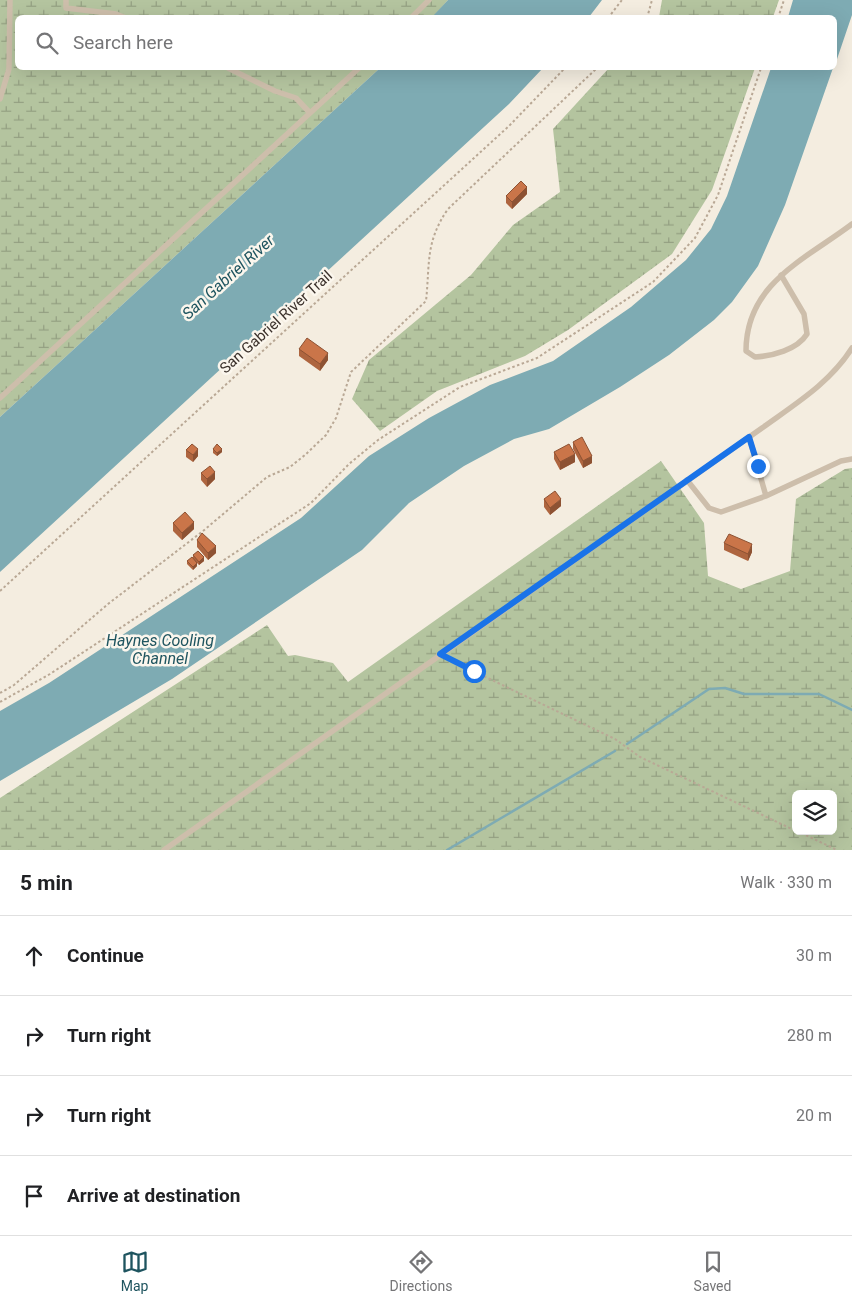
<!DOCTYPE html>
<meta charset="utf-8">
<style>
:root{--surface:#fff;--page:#f6f6f6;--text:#202124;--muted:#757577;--line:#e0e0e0;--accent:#1e545f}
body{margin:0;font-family:Roboto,sans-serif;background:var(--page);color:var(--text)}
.controls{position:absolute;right:15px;bottom:15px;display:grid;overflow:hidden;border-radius:8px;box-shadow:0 5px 20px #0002}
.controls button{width:45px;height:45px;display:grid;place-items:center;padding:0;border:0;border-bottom:1px solid var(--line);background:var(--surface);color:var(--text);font:25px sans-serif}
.stop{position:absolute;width:15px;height:15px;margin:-11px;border:4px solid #1a73e8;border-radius:50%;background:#fff}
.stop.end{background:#1a73e8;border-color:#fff;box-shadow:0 1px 5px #0008}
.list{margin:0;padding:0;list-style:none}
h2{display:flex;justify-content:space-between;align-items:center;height:65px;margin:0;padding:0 20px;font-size:21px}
h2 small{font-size:16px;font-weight:400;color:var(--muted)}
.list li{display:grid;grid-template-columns:32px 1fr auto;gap:15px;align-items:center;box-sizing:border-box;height:80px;padding:0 20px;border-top:1px solid var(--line)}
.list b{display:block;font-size:19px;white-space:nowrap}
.list em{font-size:16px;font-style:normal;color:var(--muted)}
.icon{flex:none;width:28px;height:28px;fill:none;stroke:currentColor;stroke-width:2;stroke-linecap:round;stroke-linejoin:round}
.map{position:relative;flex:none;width:852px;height:850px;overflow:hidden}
.search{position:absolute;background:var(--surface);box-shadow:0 5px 20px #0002;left:15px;right:15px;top:15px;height:55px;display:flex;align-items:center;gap:12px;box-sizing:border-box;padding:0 18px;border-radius:8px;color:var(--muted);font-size:19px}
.sheet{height:385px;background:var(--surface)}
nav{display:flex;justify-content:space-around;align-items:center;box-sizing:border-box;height:70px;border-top:1px solid var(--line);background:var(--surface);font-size:14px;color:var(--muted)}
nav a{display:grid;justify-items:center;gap:2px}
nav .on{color:var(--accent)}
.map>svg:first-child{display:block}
.wetland{fill:url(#wetland-marsh);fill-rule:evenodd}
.water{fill:#7eabb3}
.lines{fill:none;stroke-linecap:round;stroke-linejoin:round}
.stream{stroke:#7eabb3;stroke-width:2.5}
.path{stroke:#b9a895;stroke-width:2;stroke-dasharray:2.5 2.5;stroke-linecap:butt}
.service{stroke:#cdbeab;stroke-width:5.5}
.wall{fill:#ae653f}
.shaded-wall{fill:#8d5233}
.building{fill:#ca7549;stroke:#8d5233}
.route{stroke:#1a73e8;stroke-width:6}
.labels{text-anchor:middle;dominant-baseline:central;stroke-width:5;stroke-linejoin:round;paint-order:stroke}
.street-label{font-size:15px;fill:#3b312b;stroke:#fbf6ed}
.water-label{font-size:16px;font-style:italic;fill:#1e545f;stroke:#fbf6ed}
</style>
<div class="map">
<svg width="852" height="850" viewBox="0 0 852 850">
<defs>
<pattern id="wetland-marsh" width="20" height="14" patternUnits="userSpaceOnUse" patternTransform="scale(1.25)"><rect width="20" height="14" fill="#b4c49f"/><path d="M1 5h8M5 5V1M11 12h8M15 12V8" fill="none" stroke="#94a082"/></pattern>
</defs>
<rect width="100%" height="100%" fill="#f4ede0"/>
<path class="wetland" d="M0,0H448L432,18H18V68H380L0,417Z
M662,0H779L773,17H659Z
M609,68H755L712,190L672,254L568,330L525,356L437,391L380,431L352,399L369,360L471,275L513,225L560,192L553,129Z
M661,461L704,523L708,576L741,589L790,571L796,499L845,469L852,468V850H0V798L267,625L288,656L295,655L333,663L348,682ZM796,794H833V831H796Z"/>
<path class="water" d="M448,0H602L589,17H432Z
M793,0H852V15L835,65L834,18L788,17Z
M380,68H543L509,104L0,572V417Z
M771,68H833L785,205L758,266L732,302L714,320L669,355L620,387L549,429L514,439L464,466L409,503L362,550L172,679L0,781V711L49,683L301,518L369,456L429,418L490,385L553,361L631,307L686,260L711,229L727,196Z"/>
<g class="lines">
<path class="stream" d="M627,744L709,689L725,688L744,694H819L852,710
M447,850L615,751"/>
<path class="path" d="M608,18L622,0
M647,18L652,0
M778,18L784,0
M0,591L509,126L565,68
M448,659L615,739L640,757L796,831
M0,693L14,685L108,604L203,531L267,477L290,467L305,455L326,435L336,418L351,372L426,301C430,264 425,242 448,209L597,68
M0,702L50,674L311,503L349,464L378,440L460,387L537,358L653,282L695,238L718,195L761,68
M797,831L837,850"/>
<path class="service" d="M66,0V8L116,14L126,18
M411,18L429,0
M228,68L275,91L296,98L310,113
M0,99L9,69L10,0
M781,275L804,314L807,334C797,350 772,356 755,357L746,351C746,283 806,259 852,224
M0,398L359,68
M749,437L766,496
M687,480L709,508L721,512L766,496L841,461L852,459
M164,850L762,428C795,404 830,383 852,348"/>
</g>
<path class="wall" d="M527,194L512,209L506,203V196Z
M299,349L328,360L320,371L299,356Z
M573,442L592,463L583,468L573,449Z
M213,449L222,452L217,456L213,453Z
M186,450L198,456L193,462L186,457Z
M554,452L575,462L560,470L554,459Z
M201,473L215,479L207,487L201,480Z
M544,499L561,506L550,515L544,507Z
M173,523L194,529L182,540L173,531Z
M197,540L216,553L208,560L197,547Z
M724,543L752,552L748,561L724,550Z
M193,555L204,561L199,565L197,563V566L193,570L187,564V561L193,558Z"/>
<path class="shaded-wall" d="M527,187V194L512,209V202Z
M328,353V360L320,371V364Z
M198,449V456L193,462V455Z
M222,449V452L217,456V453Z
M575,454V462L560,470V462Z
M592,456V463L583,468V461Z
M215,472V479L207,487V479Z
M561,499V506L550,515V508Z
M194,522V529L182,540V533Z
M752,544V552L748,561V554Z
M216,546V553L208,560V553Z
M204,557V561L199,565V562Z
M197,563V566L193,570V567Z"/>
<path class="building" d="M521,181L527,187L512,202L506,196Z
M307,338L328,353L320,364L299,349Z
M582,437L592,456L583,461L573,442Z
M192,444L198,449L193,455L186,450Z
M217,444L222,449L217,453L213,449Z
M569,444L575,454L560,462L554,452Z
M210,466L215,472L207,479L201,473Z
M555,491L561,499L550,508L544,499Z
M185,512L194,522L182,533L173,523Z
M202,533L216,546L208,553L197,540Z
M729,534L752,544L748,554L724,543Z
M198,551L204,557L199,562L193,555Z
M192,557L197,563L193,567L187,561Z"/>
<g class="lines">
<path class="route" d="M474,671L440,654L749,437L758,466"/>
</g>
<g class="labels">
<g class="street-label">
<text transform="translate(276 322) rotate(-42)">San Gabriel River Trail</text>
</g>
<g class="water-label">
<text transform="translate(228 277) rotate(-42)">San Gabriel River</text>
<text x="160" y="640">Haynes Cooling<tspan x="160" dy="18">Channel</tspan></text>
</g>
</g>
</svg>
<div class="controls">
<button><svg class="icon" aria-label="layers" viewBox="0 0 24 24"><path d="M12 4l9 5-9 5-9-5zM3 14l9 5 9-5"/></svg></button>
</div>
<div class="stop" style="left:474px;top:671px"></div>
<div class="stop end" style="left:758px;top:466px"></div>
<div class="search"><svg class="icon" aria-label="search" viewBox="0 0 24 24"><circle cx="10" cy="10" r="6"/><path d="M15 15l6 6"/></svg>Search here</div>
</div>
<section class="sheet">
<h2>5 min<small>Walk · 330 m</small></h2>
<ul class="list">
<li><svg class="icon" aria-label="ahead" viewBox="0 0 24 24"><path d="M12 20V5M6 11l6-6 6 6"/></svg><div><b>Continue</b></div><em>30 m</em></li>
<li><svg class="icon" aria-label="right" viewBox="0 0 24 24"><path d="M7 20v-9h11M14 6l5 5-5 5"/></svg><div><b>Turn right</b></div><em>280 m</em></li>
<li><svg class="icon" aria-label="right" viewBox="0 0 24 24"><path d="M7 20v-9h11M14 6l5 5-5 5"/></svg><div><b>Turn right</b></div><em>20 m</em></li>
<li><svg class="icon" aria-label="arrive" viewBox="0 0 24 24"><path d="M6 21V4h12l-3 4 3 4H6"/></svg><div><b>Arrive at destination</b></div></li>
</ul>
</section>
<nav>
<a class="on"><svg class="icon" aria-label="map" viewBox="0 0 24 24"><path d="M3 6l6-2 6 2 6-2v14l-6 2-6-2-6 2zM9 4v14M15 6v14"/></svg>Map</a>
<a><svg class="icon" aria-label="directions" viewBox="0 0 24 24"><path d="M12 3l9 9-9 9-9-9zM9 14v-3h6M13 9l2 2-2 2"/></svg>Directions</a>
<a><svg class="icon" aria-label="saved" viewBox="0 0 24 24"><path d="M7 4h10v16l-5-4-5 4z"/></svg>Saved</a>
</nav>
